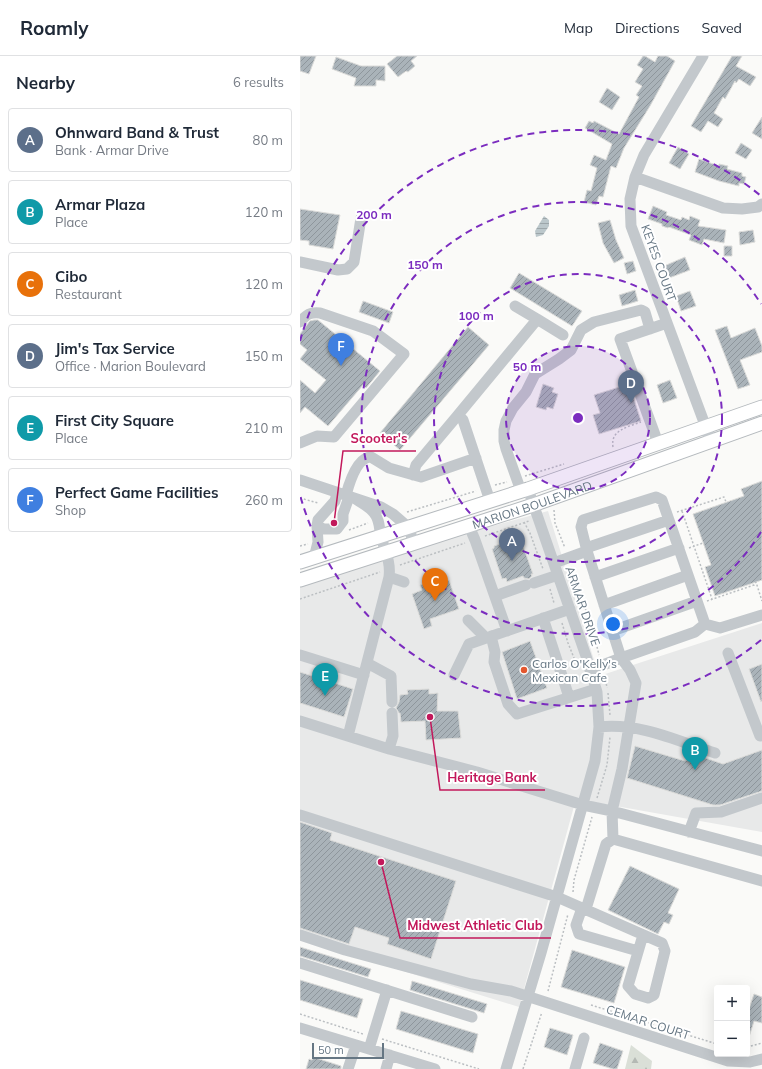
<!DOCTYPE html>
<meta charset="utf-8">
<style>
:root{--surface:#fff;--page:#f6f6f7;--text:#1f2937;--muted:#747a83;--line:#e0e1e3;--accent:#e4572e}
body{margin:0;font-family:Mulish,sans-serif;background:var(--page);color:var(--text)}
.controls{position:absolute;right:12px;bottom:12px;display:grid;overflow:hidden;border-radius:4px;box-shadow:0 4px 16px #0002}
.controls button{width:36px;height:36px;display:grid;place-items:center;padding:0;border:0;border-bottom:1px solid var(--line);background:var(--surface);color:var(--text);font:20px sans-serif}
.scale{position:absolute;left:12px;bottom:10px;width:72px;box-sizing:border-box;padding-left:4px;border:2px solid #657683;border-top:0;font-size:11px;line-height:14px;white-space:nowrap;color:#657683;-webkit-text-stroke:3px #fff;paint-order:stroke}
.you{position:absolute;left:313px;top:568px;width:14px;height:14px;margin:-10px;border:3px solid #fff;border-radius:50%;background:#1a73e8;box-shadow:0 0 0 6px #1a73e833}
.badge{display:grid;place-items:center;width:26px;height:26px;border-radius:50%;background:var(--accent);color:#fff;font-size:13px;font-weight:700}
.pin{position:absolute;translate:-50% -33px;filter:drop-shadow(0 1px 2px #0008)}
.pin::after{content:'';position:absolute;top:21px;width:14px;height:12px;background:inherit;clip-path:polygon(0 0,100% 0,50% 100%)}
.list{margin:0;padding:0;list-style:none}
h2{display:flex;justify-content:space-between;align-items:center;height:52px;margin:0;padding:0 16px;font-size:17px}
h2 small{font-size:13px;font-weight:400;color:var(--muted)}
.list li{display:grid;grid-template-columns:26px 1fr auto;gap:12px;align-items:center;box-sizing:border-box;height:64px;margin:0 8px 8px;padding:0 8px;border:1px solid var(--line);border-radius:4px}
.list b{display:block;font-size:15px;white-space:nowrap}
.list p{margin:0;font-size:13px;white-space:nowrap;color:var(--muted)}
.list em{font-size:13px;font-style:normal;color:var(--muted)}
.map{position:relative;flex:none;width:462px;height:1013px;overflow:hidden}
header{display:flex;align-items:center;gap:24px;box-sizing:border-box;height:56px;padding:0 20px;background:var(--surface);border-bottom:1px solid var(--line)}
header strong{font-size:19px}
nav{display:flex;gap:22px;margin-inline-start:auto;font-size:14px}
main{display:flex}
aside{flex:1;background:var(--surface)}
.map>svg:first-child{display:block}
.built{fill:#e8e9e9}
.forest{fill:url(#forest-firs)}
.water{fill:url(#water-rules)}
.building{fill:url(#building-hatch);stroke:#dcdcda}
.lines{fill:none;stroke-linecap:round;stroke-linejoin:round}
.major-casing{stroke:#b5babe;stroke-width:15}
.path{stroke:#bbbfc2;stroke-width:1.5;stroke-dasharray:2 2;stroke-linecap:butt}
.minor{stroke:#c3c8cc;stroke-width:11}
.major{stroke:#fff;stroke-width:13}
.ring{fill:none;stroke:#7b2cbf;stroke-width:2;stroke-dasharray:7 5}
.poi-dot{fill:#e4572e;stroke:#fff;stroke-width:1.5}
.labels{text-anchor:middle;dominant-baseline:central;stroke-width:4;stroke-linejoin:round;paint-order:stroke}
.street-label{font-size:12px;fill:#657683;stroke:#fff}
.poi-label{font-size:12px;fill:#657683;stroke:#fff;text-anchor:start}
.centre{fill:#7b2cbf;stroke:#fff;stroke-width:2}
.ring-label{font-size:12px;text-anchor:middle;font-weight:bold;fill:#7b2cbf;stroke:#fff;stroke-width:4;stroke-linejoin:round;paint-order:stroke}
.leader{fill:none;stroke:#c2185b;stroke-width:1.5}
.callout-dot{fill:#c2185b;stroke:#fff;stroke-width:1.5}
.callout-label{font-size:13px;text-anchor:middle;font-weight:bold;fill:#c2185b;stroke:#fff;stroke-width:4;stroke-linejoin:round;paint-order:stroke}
</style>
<header>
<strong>Roamly</strong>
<nav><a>Map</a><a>Directions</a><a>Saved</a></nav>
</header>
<main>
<aside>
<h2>Nearby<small>6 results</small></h2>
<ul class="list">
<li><span class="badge" style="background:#5c6f8a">A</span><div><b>Ohnward Band &amp; Trust</b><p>Bank · Armar Drive</p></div><em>80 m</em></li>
<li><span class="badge" style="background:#0f9aa8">B</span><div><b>Armar Plaza</b><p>Place</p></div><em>120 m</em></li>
<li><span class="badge" style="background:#e8710a">C</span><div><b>Cibo</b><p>Restaurant</p></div><em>120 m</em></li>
<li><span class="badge" style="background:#5c6f8a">D</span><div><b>Jim's Tax Service</b><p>Office · Marion Boulevard</p></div><em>150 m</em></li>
<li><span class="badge" style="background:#0f9aa8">E</span><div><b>First City Square</b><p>Place</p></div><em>210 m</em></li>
<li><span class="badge" style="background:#3f7fe0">F</span><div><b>Perfect Game Facilities</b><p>Shop</p></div><em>260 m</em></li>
</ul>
</aside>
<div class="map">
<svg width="462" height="1013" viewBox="0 0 462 1013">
<defs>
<pattern id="forest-firs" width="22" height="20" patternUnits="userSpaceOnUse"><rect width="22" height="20" fill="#dadfd7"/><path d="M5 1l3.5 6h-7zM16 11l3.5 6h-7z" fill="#b4b9b4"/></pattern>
<pattern id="water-rules" width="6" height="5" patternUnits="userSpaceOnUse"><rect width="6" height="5" fill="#bbc7cb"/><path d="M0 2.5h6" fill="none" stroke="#9ca6aa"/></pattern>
<pattern id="building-hatch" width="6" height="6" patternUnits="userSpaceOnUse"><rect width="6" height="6" fill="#aab3b9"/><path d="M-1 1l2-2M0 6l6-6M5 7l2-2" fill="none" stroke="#8e969c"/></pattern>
</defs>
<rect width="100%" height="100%" fill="#fafaf8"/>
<path class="built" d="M248,455L299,620L462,567V776L276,743L219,951L0,883V531L151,481Z"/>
<path class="forest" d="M331,989L352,1005L351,1013H325Z"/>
<path class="water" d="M244,160L249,164V170L243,179L236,181L235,175Z"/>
<path class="building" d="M0,0H16L9,18L0,15Z
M97,0H117L111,5L115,10L108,16L106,15L98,21L87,8Z
M343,0H345L355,6L358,0H367L375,5L350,50L324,92L316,112L311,110L303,141L299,140L296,149L284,146L287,134L291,135L297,112L290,109L294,99L306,104L312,88L285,72L289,65L293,67L294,65L319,78L339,41L336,39L342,30L335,26L343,13L337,9Z
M432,0H442L436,10L456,21L450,30L439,23L436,27L435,25L425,43L423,41L414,57L423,63L418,71L408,65L401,76L391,70Z
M36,1L61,10H85V25L76,24V30H54L56,22L32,13Z
M307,32L320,41L312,54L299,46Z
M462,61V83L452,77Z
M441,87L452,94L446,103L435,97Z
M378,91L389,98L380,113L369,107Z
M399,103L419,110V108L428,110L427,113L442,117V120L446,121L444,128L439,127V130L419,125L395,116Z
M353,150L367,156L366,159L381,164L382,161L389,164L390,160L400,164L398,170L426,174L424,187L404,183L402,189L389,184L391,179L369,171L368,172L362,170V168L348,163Z
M0,153L40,159L33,193L9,189V185L0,184Z
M310,164L316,184L324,202L314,207L303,187L298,167Z
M453,174L455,186L440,189L439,176Z
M424,190H432V200H424Z
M385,201L390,214L369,222L364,210Z
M333,205L336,215L327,218L324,207Z
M219,217L282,255L272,270L210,232Z
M335,234L338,245L322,250L319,239Z
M390,235L396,250L381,255L376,240Z
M63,245L93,256L89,267L59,256Z
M14,264H18L80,315L66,332L63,329L28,370L5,351L0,357V324L15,337L26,324L0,303L7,294L0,288V278L10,265Z
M427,270L431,282L455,272L462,290V296L440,304L450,329L438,333L415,274Z
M168,271L189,289L100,394L80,377Z
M370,324L377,342L363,347L357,329Z
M243,328L254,332L252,336L258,338L253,353L247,351L246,354L236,351Z
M329,328L341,365L299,378L293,359L300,357L294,339Z
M462,425V524L415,540L405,511L411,509L393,458L444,440L441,433Z
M220,481L233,518H231L232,520L229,523L224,522L223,520L207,526L206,522L202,523L192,493L194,492V490Z
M149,524L159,553L130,563L132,570L124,573L112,538L122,534L120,529L129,526L130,531Z
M230,585L247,632L217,643L202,596Z
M462,608V645L461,646L449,613Z
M0,616L53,633L44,661L0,647Z
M129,633V638L138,637L137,655H158L161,682L126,684L125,665L101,666L100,657H99L96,652L99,646L100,639L108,638L107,634Z
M335,690L385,705L397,699L423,708L462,694V735L420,749H413L327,722Z
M0,766L32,777L30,784L156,825L131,903L87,888L89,882L55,871L49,888L0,872Z
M330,810L379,833L368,857L373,859L369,868L364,866L358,878L308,854Z
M0,891L71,913L68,921L0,900Z
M272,894L325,911L314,947L261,931Z
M0,924L63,943L57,962L0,944Z
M112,925L187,948L184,957L110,934Z
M454,938L462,941V967L454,965L449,981L447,980V959Z
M101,955L178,978L173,997L96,973Z
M250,972L273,979L267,999L244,991Z
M300,987L323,995L317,1013H313L293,1007Z
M13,1001L41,1010V1013H6L9,1003L12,1004Z"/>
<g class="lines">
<defs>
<g id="major">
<path d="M0,506L228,433L462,351"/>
<path id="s1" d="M0,524L233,449L462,367"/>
</g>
</defs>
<use href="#major" class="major-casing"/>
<path class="path" d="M313,391C310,374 328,371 341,366
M225,420L264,408
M195,429L207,426
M0,442L18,447
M254,454L255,467L265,492
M382,455L412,543
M107,456L176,435
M377,456L424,441L426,446
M224,466L230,477L243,513
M49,474L68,467
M185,480L229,465
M0,490L8,488
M389,492L403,487
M100,509L165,487
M271,511L294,578L299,599
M250,533L254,547
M0,543L80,516
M407,545L454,529L456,526L462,545
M262,567L268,587L276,607
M305,620L307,632
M308,637L310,659
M297,742L307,709L310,681
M273,836L274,824L292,761
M248,935L268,858
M291,949L417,988
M0,958L63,978
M82,983L179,1013
M447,991L462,987
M223,1013L242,956"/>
<path class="minor" d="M403,0L344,99L335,121L330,143L331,170L411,385
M335,121L423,152L442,153L458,151L462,148
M0,206L38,214L47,213L54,206L61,162
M237,263L263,279
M0,266C7,258 10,256 20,257L73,275L104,298L34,381L17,380L0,387
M358,387L320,283L367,267
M113,419L116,409L158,359
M0,424L81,451L93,458L108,471L114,487
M221,435L206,393L204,385V374L206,365L213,352L226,336L235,318L259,303L271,294L281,274L294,266L341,254L345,256L350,273
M37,437L35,445L18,464L17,470L24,473H37L43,465V458L49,441
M46,439C49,428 57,401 71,401L89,412L121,421L176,402
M190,445L163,364L158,359L235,266L237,263L215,250
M169,470L175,484L207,575
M286,492L369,464
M14,502L18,486L17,470
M254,507L287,495L321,602L290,614
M89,521L104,526
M295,521L379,492
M234,527L258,519
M195,540L226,529
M304,549L388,519
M243,562L269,641
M168,564L186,582
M405,568L420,572L462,559
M312,575L397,545
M191,580L195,596L194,606L208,648L217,658L296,633
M428,597L460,680
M0,599L64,619
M67,607L91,620L92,646
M154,619L169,588L270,553
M0,665L89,693L177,716L283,749L312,755L462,795
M299,671C338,666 378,685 415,697
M48,680L89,521C91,506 85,495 81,481C79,472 80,464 74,457C70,451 60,446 54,442
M89,693L93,680L92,657
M0,759L257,841L362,887L365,895L354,939L348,942L335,938L328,930L343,879
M389,776L396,757L421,756L462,742
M313,783L462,825
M282,852L276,869L279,878L338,895
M286,853L306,788L313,783L312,755L322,713L336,627L330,614L321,602L395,576L405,568L362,444L356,441L283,464L281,471L287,495
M0,879L45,894L171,928L211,935L428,1005L450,1006L462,1003
M0,907L172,961
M0,972L135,1013
M69,993L87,934
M48,1013L56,989
M86,1013L90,999
M206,1013L241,897L295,705L299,671L297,636L286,600L228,433
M275,1013L284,982"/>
<use href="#major" class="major"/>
</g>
<circle cx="278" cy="362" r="72" fill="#7b2cbf" fill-opacity=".12"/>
<g class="ring">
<circle cx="278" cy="362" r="72"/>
<circle cx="278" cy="362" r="144"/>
<path d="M461 476A216 216 0 1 1 461 248"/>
<path d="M461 584A288 288 0 0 1 0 439M0 285A288 288 0 0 1 461 140"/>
</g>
<circle class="poi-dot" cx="224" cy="614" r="4"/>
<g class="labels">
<g class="street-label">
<text transform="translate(359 207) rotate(70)">KEYES COURT</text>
<text stroke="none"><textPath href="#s1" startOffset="244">MARION BOULEVARD</textPath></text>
<text transform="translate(283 550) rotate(71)">ARMAR DRIVE</text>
<text transform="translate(348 966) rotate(18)">CEMAR COURT</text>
</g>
<g class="poi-label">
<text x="232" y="607">Carlos O'Kelly's<tspan x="232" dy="14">Mexican Cafe</tspan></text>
</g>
</g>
<circle cx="278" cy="362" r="6" class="centre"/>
<g class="ring-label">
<text x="74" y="163">200 m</text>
<text x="125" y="213">150 m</text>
<text x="176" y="264">100 m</text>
<text x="227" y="315">50 m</text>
</g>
<path class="leader" d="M34 467L43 395H116M130 661L140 734H245M81 806L100 882H251"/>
<g class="callout-dot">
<circle cx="34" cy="467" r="4"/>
<circle cx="130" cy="661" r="4"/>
<circle cx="81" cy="806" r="4"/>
</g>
<g class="callout-label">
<text x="79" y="387">Scooter's</text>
<text x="192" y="726">Heritage Bank</text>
<text x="175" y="874">Midwest Athletic Club</text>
</g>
</svg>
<div class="controls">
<button>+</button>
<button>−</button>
</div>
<div class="scale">50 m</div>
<div class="you"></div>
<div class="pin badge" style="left:212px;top:505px;background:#5c6f8a">A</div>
<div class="pin badge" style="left:395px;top:714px;background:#0f9aa8">B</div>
<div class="pin badge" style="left:135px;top:545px;background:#e8710a">C</div>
<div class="pin badge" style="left:331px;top:347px;background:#5c6f8a">D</div>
<div class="pin badge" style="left:25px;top:640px;background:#0f9aa8">E</div>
<div class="pin badge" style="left:41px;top:310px;background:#3f7fe0">F</div>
</div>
</main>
